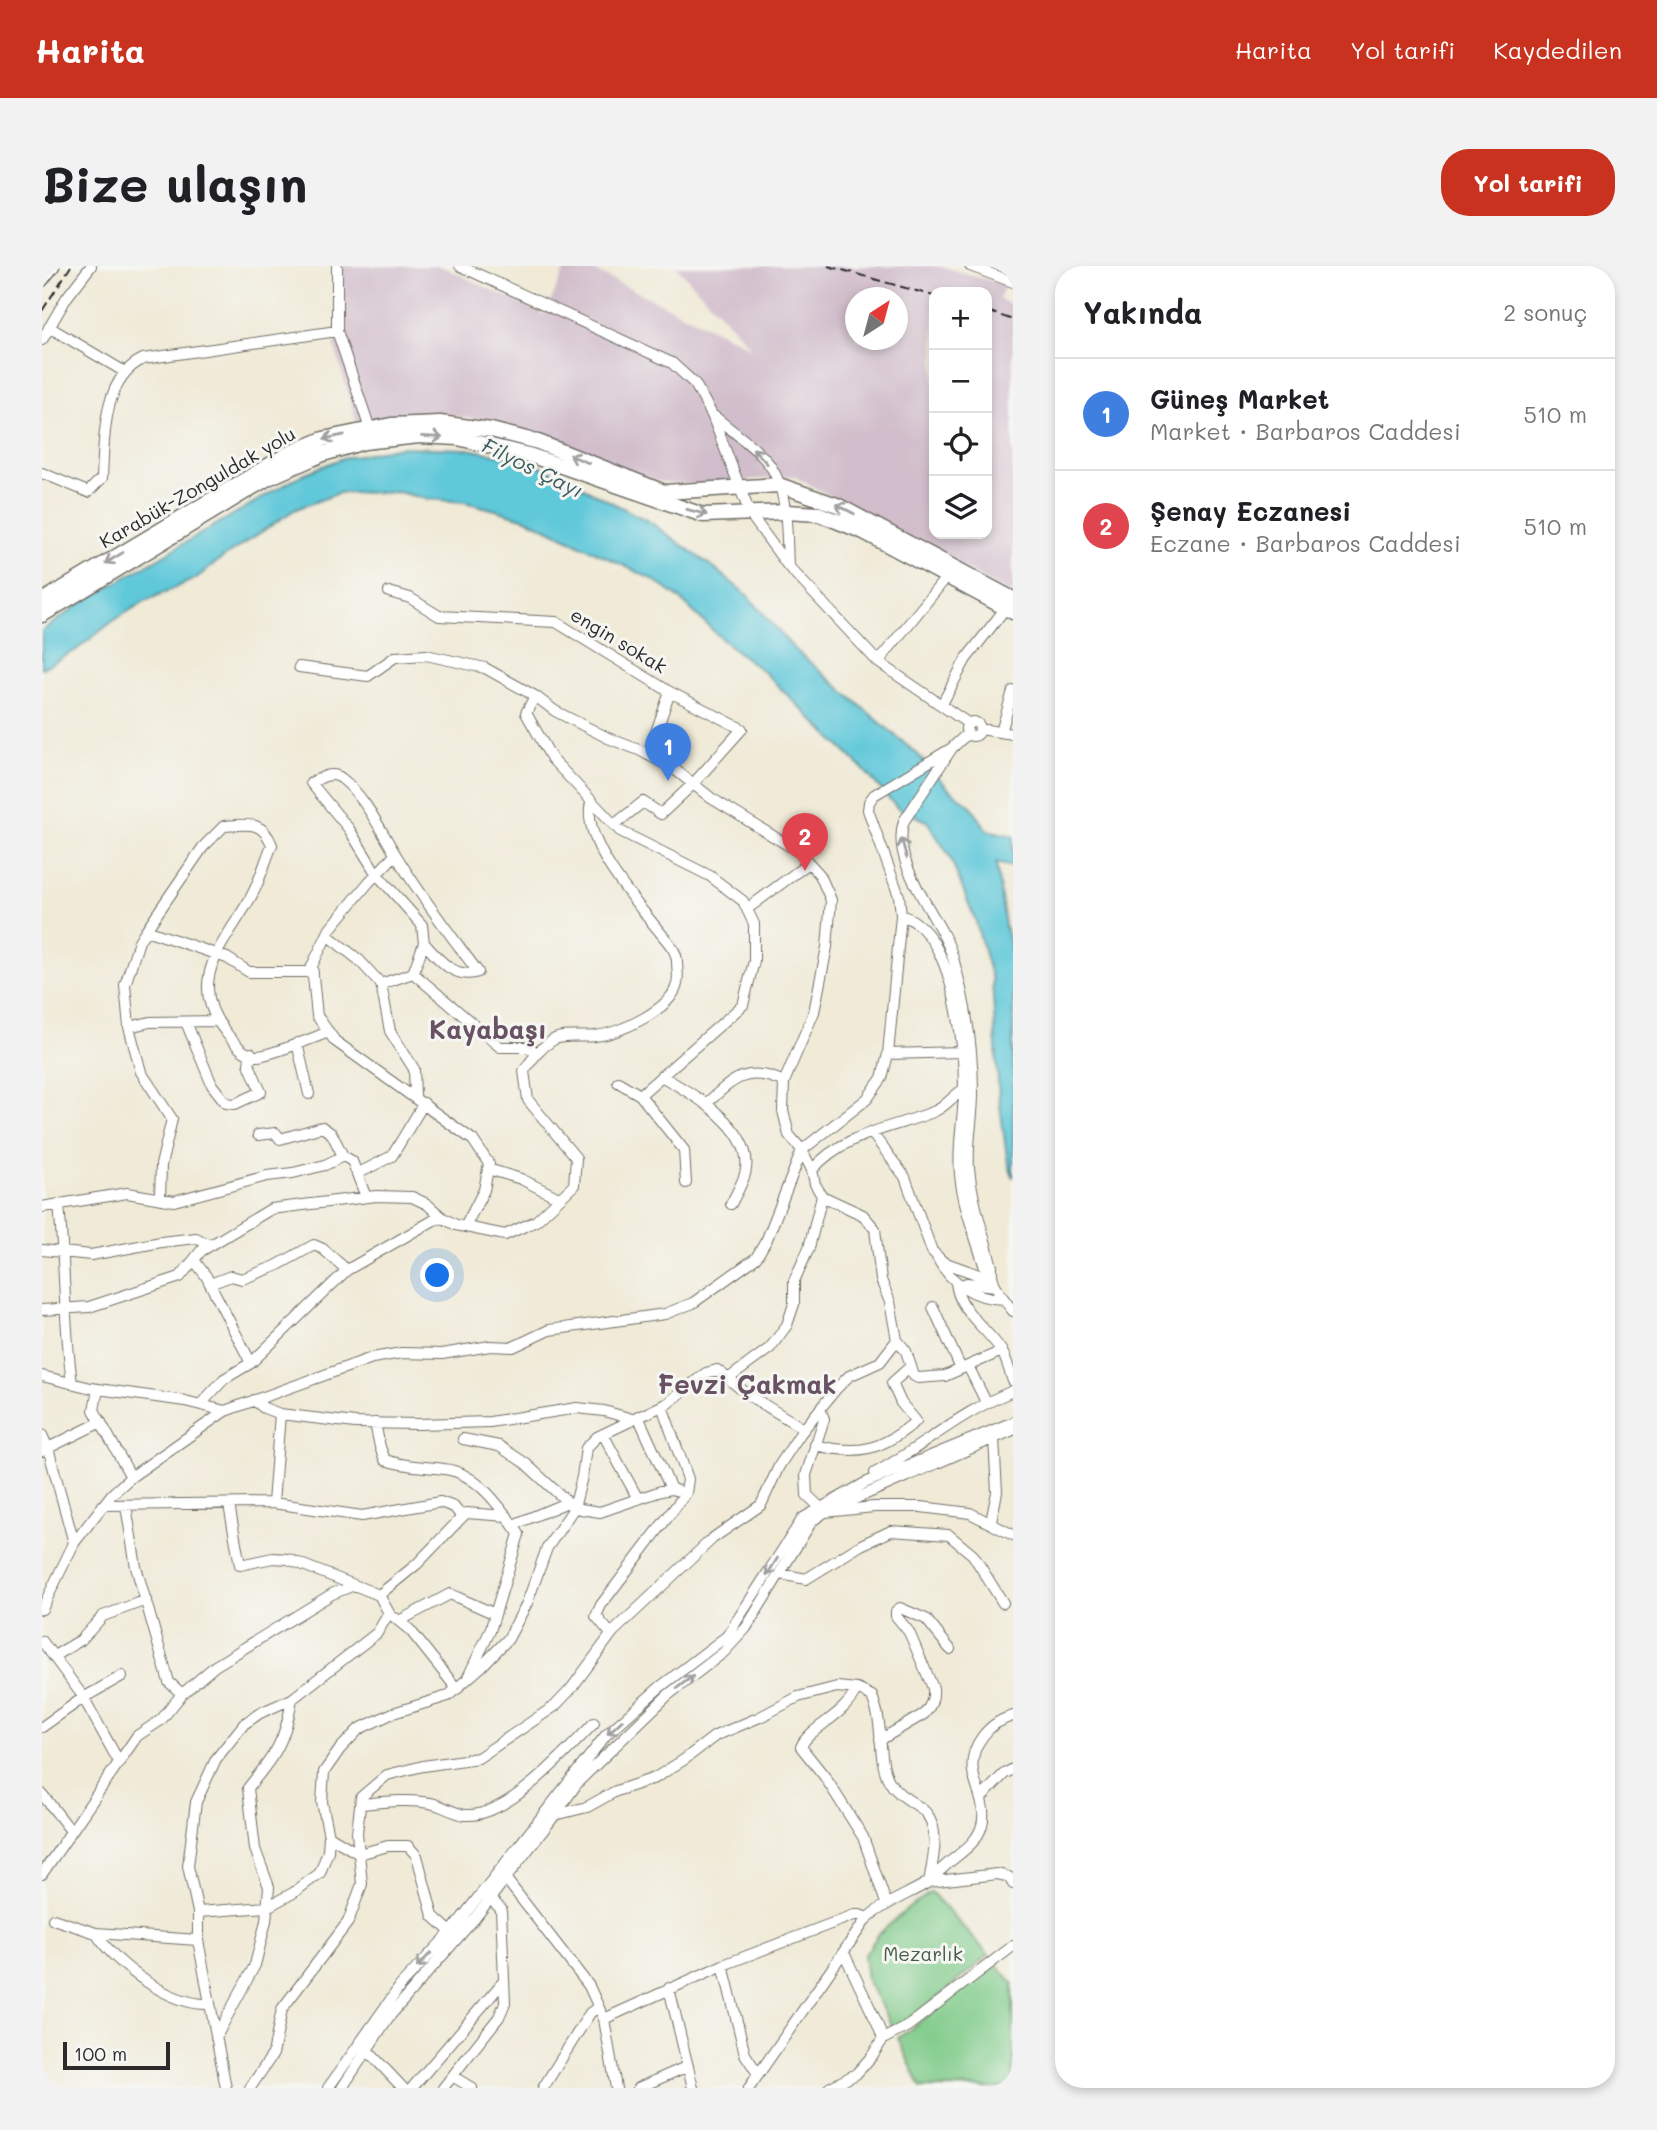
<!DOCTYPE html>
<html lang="tr">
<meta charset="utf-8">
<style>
:root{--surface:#fff;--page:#f2f2f2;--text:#202124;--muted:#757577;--line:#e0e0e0;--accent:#c8321e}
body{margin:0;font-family:Mali,sans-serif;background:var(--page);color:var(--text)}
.controls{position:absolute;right:21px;top:21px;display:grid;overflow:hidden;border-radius:14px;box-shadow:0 4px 10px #0003}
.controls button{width:63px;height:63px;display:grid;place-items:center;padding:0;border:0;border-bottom:2px solid var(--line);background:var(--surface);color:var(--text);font:35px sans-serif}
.compass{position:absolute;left:803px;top:21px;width:63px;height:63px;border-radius:50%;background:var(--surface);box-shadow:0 4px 10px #0003;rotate:36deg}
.scale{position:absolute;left:21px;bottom:18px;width:107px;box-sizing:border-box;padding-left:7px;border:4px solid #2b2b2b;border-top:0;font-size:19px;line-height:24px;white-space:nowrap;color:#2b2b2b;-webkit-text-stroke:5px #f6f6f2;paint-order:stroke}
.you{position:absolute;left:396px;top:1010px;width:24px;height:24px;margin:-18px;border:5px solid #fff;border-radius:50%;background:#1a73e8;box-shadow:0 0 0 10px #1a73e833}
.badge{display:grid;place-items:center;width:46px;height:46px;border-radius:50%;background:var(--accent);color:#fff;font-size:23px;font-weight:700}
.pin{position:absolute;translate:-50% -58px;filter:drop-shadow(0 2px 4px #0008)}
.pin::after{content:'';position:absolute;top:37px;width:24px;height:21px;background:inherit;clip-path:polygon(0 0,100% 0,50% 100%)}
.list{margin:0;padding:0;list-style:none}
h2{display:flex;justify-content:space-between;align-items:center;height:91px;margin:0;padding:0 28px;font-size:30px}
h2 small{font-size:23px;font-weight:400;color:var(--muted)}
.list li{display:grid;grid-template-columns:46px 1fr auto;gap:21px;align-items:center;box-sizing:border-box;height:112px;padding:0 28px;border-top:2px solid var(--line)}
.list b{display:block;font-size:26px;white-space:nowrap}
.list p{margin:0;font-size:23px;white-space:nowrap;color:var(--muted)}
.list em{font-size:23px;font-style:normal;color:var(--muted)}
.icon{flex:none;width:38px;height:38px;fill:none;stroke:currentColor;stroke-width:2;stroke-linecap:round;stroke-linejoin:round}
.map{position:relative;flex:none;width:971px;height:1822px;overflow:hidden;border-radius:28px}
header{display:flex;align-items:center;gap:42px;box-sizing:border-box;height:98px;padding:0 35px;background:var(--accent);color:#fff}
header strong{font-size:33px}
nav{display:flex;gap:38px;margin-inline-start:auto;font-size:24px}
.intro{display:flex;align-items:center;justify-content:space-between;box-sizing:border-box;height:168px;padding:0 42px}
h1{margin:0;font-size:49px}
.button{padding:18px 32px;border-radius:28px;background:var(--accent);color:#fff;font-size:24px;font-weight:700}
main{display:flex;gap:42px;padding:0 42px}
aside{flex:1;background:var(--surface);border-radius:28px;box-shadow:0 4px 10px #0003}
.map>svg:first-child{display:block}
.industrial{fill:#d1bdcb;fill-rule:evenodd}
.green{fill:#7fcb89;stroke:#557b5a;stroke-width:2}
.water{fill:#5ec8d9;stroke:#447a82;stroke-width:2}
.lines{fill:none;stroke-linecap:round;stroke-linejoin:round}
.minor-casing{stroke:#706e67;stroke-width:12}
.major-casing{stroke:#706e67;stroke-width:15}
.highway-casing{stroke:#706e67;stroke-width:17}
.minor{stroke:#fff;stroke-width:10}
.major{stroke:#fff;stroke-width:12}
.highway{stroke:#fff;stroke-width:14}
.rail{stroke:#2b2b2b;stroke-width:2;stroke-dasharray:10 5;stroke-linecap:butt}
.oneway{stroke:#a0a0a0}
.labels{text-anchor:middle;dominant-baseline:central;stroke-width:6;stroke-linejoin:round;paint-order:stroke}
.street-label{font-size:19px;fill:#2b2b2b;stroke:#f6f6f2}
.park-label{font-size:19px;fill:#445b47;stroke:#f6f6f2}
.water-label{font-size:21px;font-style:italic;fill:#3a5a5f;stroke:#f6f6f2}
.district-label{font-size:26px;font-weight:bold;fill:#685264;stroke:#f6f6f2}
</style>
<header>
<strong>Harita</strong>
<nav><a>Harita</a><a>Yol tarifi</a><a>Kaydedilen</a></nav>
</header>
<div class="intro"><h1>Bize ulaşın</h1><a class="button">Yol tarifi</a></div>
<main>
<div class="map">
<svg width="971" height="1822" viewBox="0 0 971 1822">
<rect width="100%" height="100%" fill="#f6f6f2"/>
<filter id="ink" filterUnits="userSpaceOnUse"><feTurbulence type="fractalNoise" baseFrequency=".0143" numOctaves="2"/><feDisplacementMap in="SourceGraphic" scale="14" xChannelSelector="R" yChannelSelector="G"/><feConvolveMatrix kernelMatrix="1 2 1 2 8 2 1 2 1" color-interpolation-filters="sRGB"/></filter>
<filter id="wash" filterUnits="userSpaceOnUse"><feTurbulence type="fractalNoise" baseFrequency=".00686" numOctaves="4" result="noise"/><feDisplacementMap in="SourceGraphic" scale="28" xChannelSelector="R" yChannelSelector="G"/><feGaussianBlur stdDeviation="1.57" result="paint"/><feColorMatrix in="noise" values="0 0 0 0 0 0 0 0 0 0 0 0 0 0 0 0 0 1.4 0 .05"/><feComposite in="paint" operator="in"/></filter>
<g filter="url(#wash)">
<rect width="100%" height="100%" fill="#f0ead7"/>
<path class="industrial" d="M299,0H399L503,49L524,0H542L710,82L634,0H897L963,19L957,33L971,40V329L751,210L653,219L613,215L454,155L399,149L354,150L315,157L292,78ZM892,26H945V268H892ZM814,32H856V74H814Z"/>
<path class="green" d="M889,1626L947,1689L885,1740L851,1763L825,1714L822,1690L836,1669L864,1644Z
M955,1699L971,1717V1822H879L856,1772Z"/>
<path class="water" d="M359,181L425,183L460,189L501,201L608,256L668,299L705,329L751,382L875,488L906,522L930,541L945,564L971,570V601L954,597L963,660L971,693V912L965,891L957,832L950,714L934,656L908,591L885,555L855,542L823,505L723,407L682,375L637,332L612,314L487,254L454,244L423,236L385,233L356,226L297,227L254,243L183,290L153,313L103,335L71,355L33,385L0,402V365L41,336L261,208L301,192Z"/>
</g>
<g filter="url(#ink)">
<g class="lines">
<defs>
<path id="minor" d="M418,0L630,97L653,118L670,149L708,248L746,300L836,396L927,458
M928,0L971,16
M7,61L83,106
M295,65L328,163
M0,74L25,31L49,0
M673,151C689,164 706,176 720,190C748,217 744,265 746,300
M0,207L46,226L60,212C62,174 60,112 101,93L295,65V0
M347,326L368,332L397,350L514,356L628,426L700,463L651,518L619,548L601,536L572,559
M836,396L907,308
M257,401L326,410L353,391L384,389L443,402L493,430L513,445L566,472L597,484L631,502L669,532L757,586L778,609L789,634L785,681L772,746L742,816L741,845L747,869L760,884L770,904
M493,430L484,447L510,493L578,565L668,610L701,635L712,658V695L701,739L598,829
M900,438L924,393L966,339
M924 463a7 7 0 1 1 14 0a7 7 0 1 1-14 0Z
M938,463L971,468
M959,466L971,425
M926,467L910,482L862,555C847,599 900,652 911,692C924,737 931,781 931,828C931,853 925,877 927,902C930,935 942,969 950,1001C948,1018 961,1032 971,1045
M606,489L628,426
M353,589L327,616L288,663L270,700L275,750L293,775L431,874L447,898L442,924L423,961
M705,643L767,597
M859,649C863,651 869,653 873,656C913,685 922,777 922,823C922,851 915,880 918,909C921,940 934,972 943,1002L949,1007
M104,664L185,692L207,706H271
M285,669L317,694L339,718L348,765L372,803L373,830
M371,707L382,677L380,659L334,607L307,563L269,517C278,512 289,505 299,512C323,530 340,567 355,591C379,631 408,668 436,706C413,714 396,693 382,677
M339,718L371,707L458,781H486L495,787
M144,756L170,819L184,837L193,838L219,826L207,798L209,787
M87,761L108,756L176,755
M255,777L267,828
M846,788L920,786
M619,810C650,827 715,864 703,908C700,918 694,928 689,938
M576,816L598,829L642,884L644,917
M665,837C692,812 706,799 742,816
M829,866L863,911L890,985L901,996L912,1000L951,1014
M216,869L234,867L238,873L280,861L290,868L301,890
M446,903L479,913L517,932
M315,908L350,890L382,837
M118,932L119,899L130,853L99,806L87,761L83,719L97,675L104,664L161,581L182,560C205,559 220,553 230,579C223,596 218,614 210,629C186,674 142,712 182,764C190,774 201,790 215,790C227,790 273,771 287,766
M17,939C23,999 22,1058 30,1117
M0,941L85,927L132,935L225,910L251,907L283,899L301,890L310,895L324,931
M0,984L49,989L119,976L154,972L168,979
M895,991C908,1017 933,1033 962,1033
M152,994L164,1010L209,1097
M914,1016C916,1045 944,1061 959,1084C965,1093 967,1105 971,1115
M168,1018L189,1010L200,1013L234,1000L272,979L281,983L305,1004
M919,1019L925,1017L954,1020
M891,1041L919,1103
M0,1044L47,1041L138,1011L159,985L229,943L334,930L370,931L385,938L401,952L414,959L463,969L494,955L532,919L534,892L486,834L482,805C490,793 498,782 511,774C521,768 541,772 553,770C577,768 630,743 635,718C637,711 635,703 635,696C635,684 624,674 617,665C593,635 539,576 549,536
M855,1074L864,1085L872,1110L876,1112L903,1110L960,1085
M926,1100L944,1136
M0,1110L49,1122L143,1135L183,1145
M686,1113L728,1082L745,1059L752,1038V1015L767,982L780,930
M56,1123L52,1144L89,1211
M212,1134L222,1142L238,1148L313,1157L376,1158L448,1156L535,1142L562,1145L590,1153
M159,1138L182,1113L209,1097L305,1004L392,954L401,952
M778,1143L782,1153L764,1209L765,1229L783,1246L832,1241H879L928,1247L971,1269
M596,1150L629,1223
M333,1157L338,1181L343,1194C363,1201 381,1200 402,1203C435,1206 460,1243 477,1268L448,1365L426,1411
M561,1168L596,1233
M0,1169L6,1182L32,1277
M421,1173L457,1180L483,1197L532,1242L558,1246L619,1225L629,1223L644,1227
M773,1179C817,1190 840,1184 874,1155L859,1137L850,1117L869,1100
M0,1185L59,1156
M833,1207C880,1181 920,1145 971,1125
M231,1237L238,1148
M61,1239L231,1237L320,1250L398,1236L412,1241L420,1251
M187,1239L198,1299L231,1292L246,1293L312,1319
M84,1240L94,1301L127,1416L140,1428
M949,1256L955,1226L952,1173
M471,1259L526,1236
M739,1308L764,1313L819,1279L849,1265L907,1269L931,1289L961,1337
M0,1343L32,1277L70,1228L89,1211L183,1145L330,1092L360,1087L400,1088L448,1080L471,1081L507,1064L623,1048L651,1037L714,992L725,973L760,884L825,833L840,812L846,788L859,649L857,630L826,544L827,536L832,529L910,482
M353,1352L368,1364L415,1423
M357,1355L408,1328L453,1348
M569,1368L554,1350L559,1339L644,1227L646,1213L620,1140
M0,1375L40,1429L77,1496
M12,1390L39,1374L61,1350L104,1334
M815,1423C801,1452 767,1461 759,1481L783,1511L821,1571L844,1637
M0,1461L41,1432L80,1410
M838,1474L882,1448C889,1440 892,1433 891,1422L867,1366L854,1350V1345L858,1342L884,1353L908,1383
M0,1528L29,1565
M939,1532L962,1508L971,1503
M319,1538C342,1536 365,1533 388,1537C400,1539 412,1548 424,1549C465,1552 525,1485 552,1457
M513,1549L545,1541L574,1525L613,1512L643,1493L673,1470L718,1451L756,1431L795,1421L815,1423L830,1430C832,1436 835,1444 836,1451C840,1471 837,1496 847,1515C855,1529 868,1534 880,1543C900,1559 891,1594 887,1616L955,1608L967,1611L971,1618
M0,1608L95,1470L119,1454L140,1428L173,1400L290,1328L312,1319L337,1329
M460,1608L547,1720L562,1753L574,1822
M156,1646L225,1641L251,1627L278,1607L286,1585L287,1570
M11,1653L54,1667L156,1674
M54,1667C74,1699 129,1740 168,1738
M412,1669L391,1650L375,1590L366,1580H346L317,1588L287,1570L280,1536L282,1506L298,1483L317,1463L351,1447L406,1430L439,1401L466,1373L485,1337L505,1282L532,1242L540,1211L544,1182L555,1171L626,1137L664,1107L675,1104L708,1130L762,1163
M802,1687L835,1757L841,1773
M681,1699L703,1788L716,1808
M627,1722L651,1822
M562,1753L681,1699L812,1649H818L825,1652
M174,1771L213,1699L224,1655L227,1621L213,1583L206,1522C233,1489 243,1477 250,1433L335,1367L347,1347L337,1329L375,1298L424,1247L465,1250
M325,1784L361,1822
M412,1811L430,1822
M184,1822L156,1674V1646L146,1600L154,1536L174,1493L202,1458L218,1447L250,1433
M208,1822L231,1788L240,1743L306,1656L320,1618L315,1567L319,1531L345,1509L381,1500L436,1492L513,1440L529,1423L571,1366L671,1272L719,1239L737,1200L758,1168L794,1123L807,1110L838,1096L855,1074L848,1036L839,1014L833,963L821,949L780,930L773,918L770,904C802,867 848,863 891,846C907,840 913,824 931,820
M286,1822L359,1719L409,1666L564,1469L618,1421L685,1370L761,1252L823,1217L971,1156
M300,1822L346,1752L433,1652L513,1549L536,1516L626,1429L682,1386L704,1362L770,1255L783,1246L971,1164
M370,1822L461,1716
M401,1822L457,1751L463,1737L459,1643L444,1629
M501,1822L548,1747L556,1741
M596,1822L646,1800
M707,1822L825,1652C844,1636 865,1629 885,1617C891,1613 895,1606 901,1602C915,1588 935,1579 940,1559C945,1540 934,1524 931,1506C927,1480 947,1456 971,1450
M787,1822L814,1808L830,1790L841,1773L866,1760L971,1680"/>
<path id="major" d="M0,14L11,0"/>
<path id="highway" d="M0,335L246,188L281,173L349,159L398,157L449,164L496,176L622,226L737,219L795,239L971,333
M0,349L226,212L281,188L322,176L377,170L416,172L490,190L661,249L744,246L777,248L822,266L971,346"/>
</defs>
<use href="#minor" class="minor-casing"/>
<use href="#major" class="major-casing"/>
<use href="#highway" class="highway-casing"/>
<use href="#minor" class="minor"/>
<use href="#major" class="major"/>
<use href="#highway" class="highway"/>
<path class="rail" d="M786,0L892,30
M0,45L29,0
M945,45L971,54"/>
</g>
<defs><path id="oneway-shaft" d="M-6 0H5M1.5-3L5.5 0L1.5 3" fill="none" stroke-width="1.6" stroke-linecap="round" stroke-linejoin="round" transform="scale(1.75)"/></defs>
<g class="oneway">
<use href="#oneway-shaft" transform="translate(292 171) rotate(168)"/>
<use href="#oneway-shaft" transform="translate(390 171) rotate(3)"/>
<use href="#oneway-shaft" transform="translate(718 190) rotate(-133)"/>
<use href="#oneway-shaft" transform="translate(537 193) rotate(-158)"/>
<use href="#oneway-shaft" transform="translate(803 243) rotate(-153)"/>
<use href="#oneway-shaft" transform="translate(655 246) rotate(15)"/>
<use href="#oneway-shaft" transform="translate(72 292) rotate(149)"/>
<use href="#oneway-shaft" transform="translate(862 582) rotate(-105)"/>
<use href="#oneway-shaft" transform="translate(730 1301) rotate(122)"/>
<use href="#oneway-shaft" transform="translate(643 1416) rotate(-37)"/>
<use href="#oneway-shaft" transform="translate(573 1461) rotate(137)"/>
<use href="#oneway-shaft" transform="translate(382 1694) rotate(134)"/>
</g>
</g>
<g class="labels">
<g class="street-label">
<text transform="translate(155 221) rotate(-30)">Karabük-Zonguldak yolu</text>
<text transform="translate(577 374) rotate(31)">engin sokak</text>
</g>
<g class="park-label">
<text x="881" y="1687">Mezarlık</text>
</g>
<g class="water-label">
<text transform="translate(491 201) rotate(26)">Filyos Çayı</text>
</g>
<g class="district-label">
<text x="446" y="763">Kayabaşı</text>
<text x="705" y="1118">Fevzi Çakmak</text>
</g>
</g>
</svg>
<div class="controls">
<button>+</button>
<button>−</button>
<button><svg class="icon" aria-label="locate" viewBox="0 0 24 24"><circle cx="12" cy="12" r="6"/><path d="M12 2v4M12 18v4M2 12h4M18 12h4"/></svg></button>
<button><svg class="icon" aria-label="layers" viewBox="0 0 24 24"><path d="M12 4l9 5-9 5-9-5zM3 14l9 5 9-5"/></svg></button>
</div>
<svg class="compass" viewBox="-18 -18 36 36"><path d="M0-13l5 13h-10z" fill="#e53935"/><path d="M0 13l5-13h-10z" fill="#757577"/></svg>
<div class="scale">100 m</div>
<div class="you"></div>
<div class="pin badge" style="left:626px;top:515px;background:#3f7fe0">1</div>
<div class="pin badge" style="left:763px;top:605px;background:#e0444e">2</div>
</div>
<aside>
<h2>Yakında<small>2 sonuç</small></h2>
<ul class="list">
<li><span class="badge" style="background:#3f7fe0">1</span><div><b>Güneş Market</b><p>Market · Barbaros Caddesi</p></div><em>510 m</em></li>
<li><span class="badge" style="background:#e0444e">2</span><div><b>Şenay Eczanesi</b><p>Eczane · Barbaros Caddesi</p></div><em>510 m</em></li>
</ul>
</aside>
</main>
